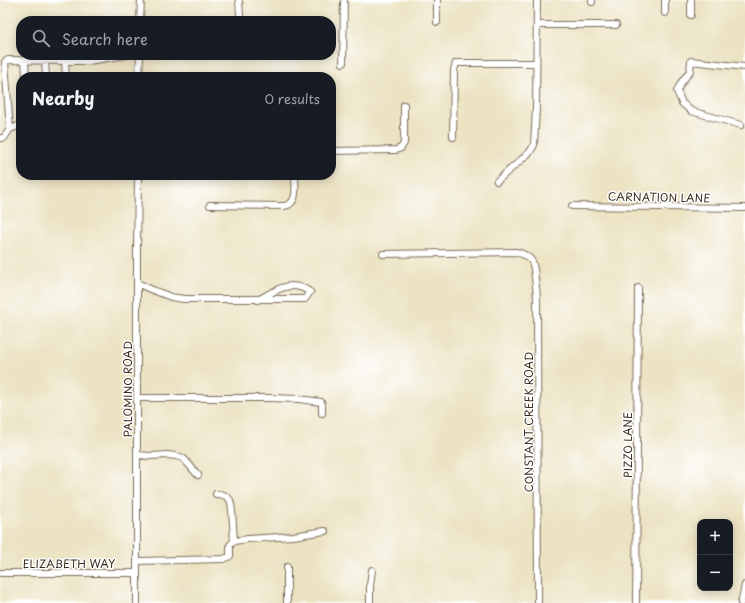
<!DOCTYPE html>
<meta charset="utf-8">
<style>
:root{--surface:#171b24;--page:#242831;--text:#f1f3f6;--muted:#9ea1a6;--line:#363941}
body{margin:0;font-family:"Playpen Sans",sans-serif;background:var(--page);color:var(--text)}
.controls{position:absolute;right:12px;bottom:12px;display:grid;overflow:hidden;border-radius:8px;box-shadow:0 2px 10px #0003}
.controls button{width:36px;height:36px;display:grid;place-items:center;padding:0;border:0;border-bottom:1px solid var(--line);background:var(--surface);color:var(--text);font:20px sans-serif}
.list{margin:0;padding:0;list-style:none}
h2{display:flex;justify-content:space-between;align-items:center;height:52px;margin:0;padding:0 16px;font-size:17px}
h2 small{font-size:13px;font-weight:400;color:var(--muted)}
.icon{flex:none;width:22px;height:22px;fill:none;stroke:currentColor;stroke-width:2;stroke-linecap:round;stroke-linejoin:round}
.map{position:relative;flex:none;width:745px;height:603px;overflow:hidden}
.search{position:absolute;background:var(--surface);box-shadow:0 2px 10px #0003;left:16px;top:16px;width:320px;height:44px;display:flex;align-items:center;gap:10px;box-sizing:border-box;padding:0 14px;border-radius:16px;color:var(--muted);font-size:15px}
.panel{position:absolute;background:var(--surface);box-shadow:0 2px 10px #0003;left:16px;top:72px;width:320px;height:108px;border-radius:16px}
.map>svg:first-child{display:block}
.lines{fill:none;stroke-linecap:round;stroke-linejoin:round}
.minor-casing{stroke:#796b58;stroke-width:8}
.minor{stroke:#fff;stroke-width:6}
.labels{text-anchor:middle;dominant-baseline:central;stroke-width:3;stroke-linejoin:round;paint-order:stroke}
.street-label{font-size:11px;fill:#3b2a1e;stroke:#fff}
</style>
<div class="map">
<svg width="745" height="603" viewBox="0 0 745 603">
<rect width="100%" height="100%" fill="#fff"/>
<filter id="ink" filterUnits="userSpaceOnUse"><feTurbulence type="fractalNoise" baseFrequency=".025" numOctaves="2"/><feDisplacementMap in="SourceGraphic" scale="8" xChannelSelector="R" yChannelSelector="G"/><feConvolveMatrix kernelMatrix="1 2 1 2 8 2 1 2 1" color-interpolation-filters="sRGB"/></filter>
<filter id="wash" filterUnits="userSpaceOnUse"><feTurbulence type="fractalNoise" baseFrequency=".012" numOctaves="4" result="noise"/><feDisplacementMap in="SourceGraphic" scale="16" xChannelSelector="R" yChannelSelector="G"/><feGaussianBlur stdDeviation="0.9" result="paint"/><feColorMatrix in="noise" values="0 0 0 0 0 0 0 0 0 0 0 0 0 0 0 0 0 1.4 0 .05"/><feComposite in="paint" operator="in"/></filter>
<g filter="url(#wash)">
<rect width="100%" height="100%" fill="#ece3c3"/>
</g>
<g filter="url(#ink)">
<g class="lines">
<defs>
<path id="minor" d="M239,0L240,15
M665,0V13
M592,2V0
M691,15V0
M140,21L141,0
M437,22V0
M537,25H616
M25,60L26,77
M45,61L46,77
M65,61L66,77
M343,63L344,0
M139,77L140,55
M741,125L691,111L682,103L677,91L681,83L690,71L691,61L745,67
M10,129L5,62L8,60L65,61H88L126,55
M453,137L454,70L456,63H536
M0,138H4L10,129L21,125
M331,151L396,150L401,148L404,143V105
M497,181L530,152L534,145L536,108L537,0
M210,205L284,206C299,204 295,186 295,175
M572,206L745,208
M383,254L516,252C533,256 534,263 535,278C536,286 537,294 537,301L538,603
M137,283L150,289L171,297L184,299H305L310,292C290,279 276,290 258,300
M137,398H271L299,399L321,402L322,404V413
M137,455L151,456L167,455L176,456L183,458L198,475
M216,494C221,494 227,495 230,500C233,506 233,532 234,541
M137,561L224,559L230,556V545L234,541L248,539L293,536L325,531
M0,573H137
M137,603V251L138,175
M287,603V567
M370,603V585L372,570
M636,603L638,288
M741,603L745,585"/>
</defs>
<use href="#minor" class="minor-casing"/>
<use href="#minor" class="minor"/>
</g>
</g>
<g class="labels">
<g class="street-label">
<text transform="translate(659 197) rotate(1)">CARNATION LANE</text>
<text transform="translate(127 389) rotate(-90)">PALOMINO ROAD</text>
<text transform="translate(528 422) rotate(-90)">CONSTANT CREEK ROAD</text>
<text transform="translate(627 445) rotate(-90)">PIZZO LANE</text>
<text x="69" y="563">ELIZABETH WAY</text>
</g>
</g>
</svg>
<div class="controls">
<button>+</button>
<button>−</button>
</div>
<div class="search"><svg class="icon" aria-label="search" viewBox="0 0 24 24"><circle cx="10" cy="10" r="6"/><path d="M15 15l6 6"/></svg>Search here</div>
<section class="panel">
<h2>Nearby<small>0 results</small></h2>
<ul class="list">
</ul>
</section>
</div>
